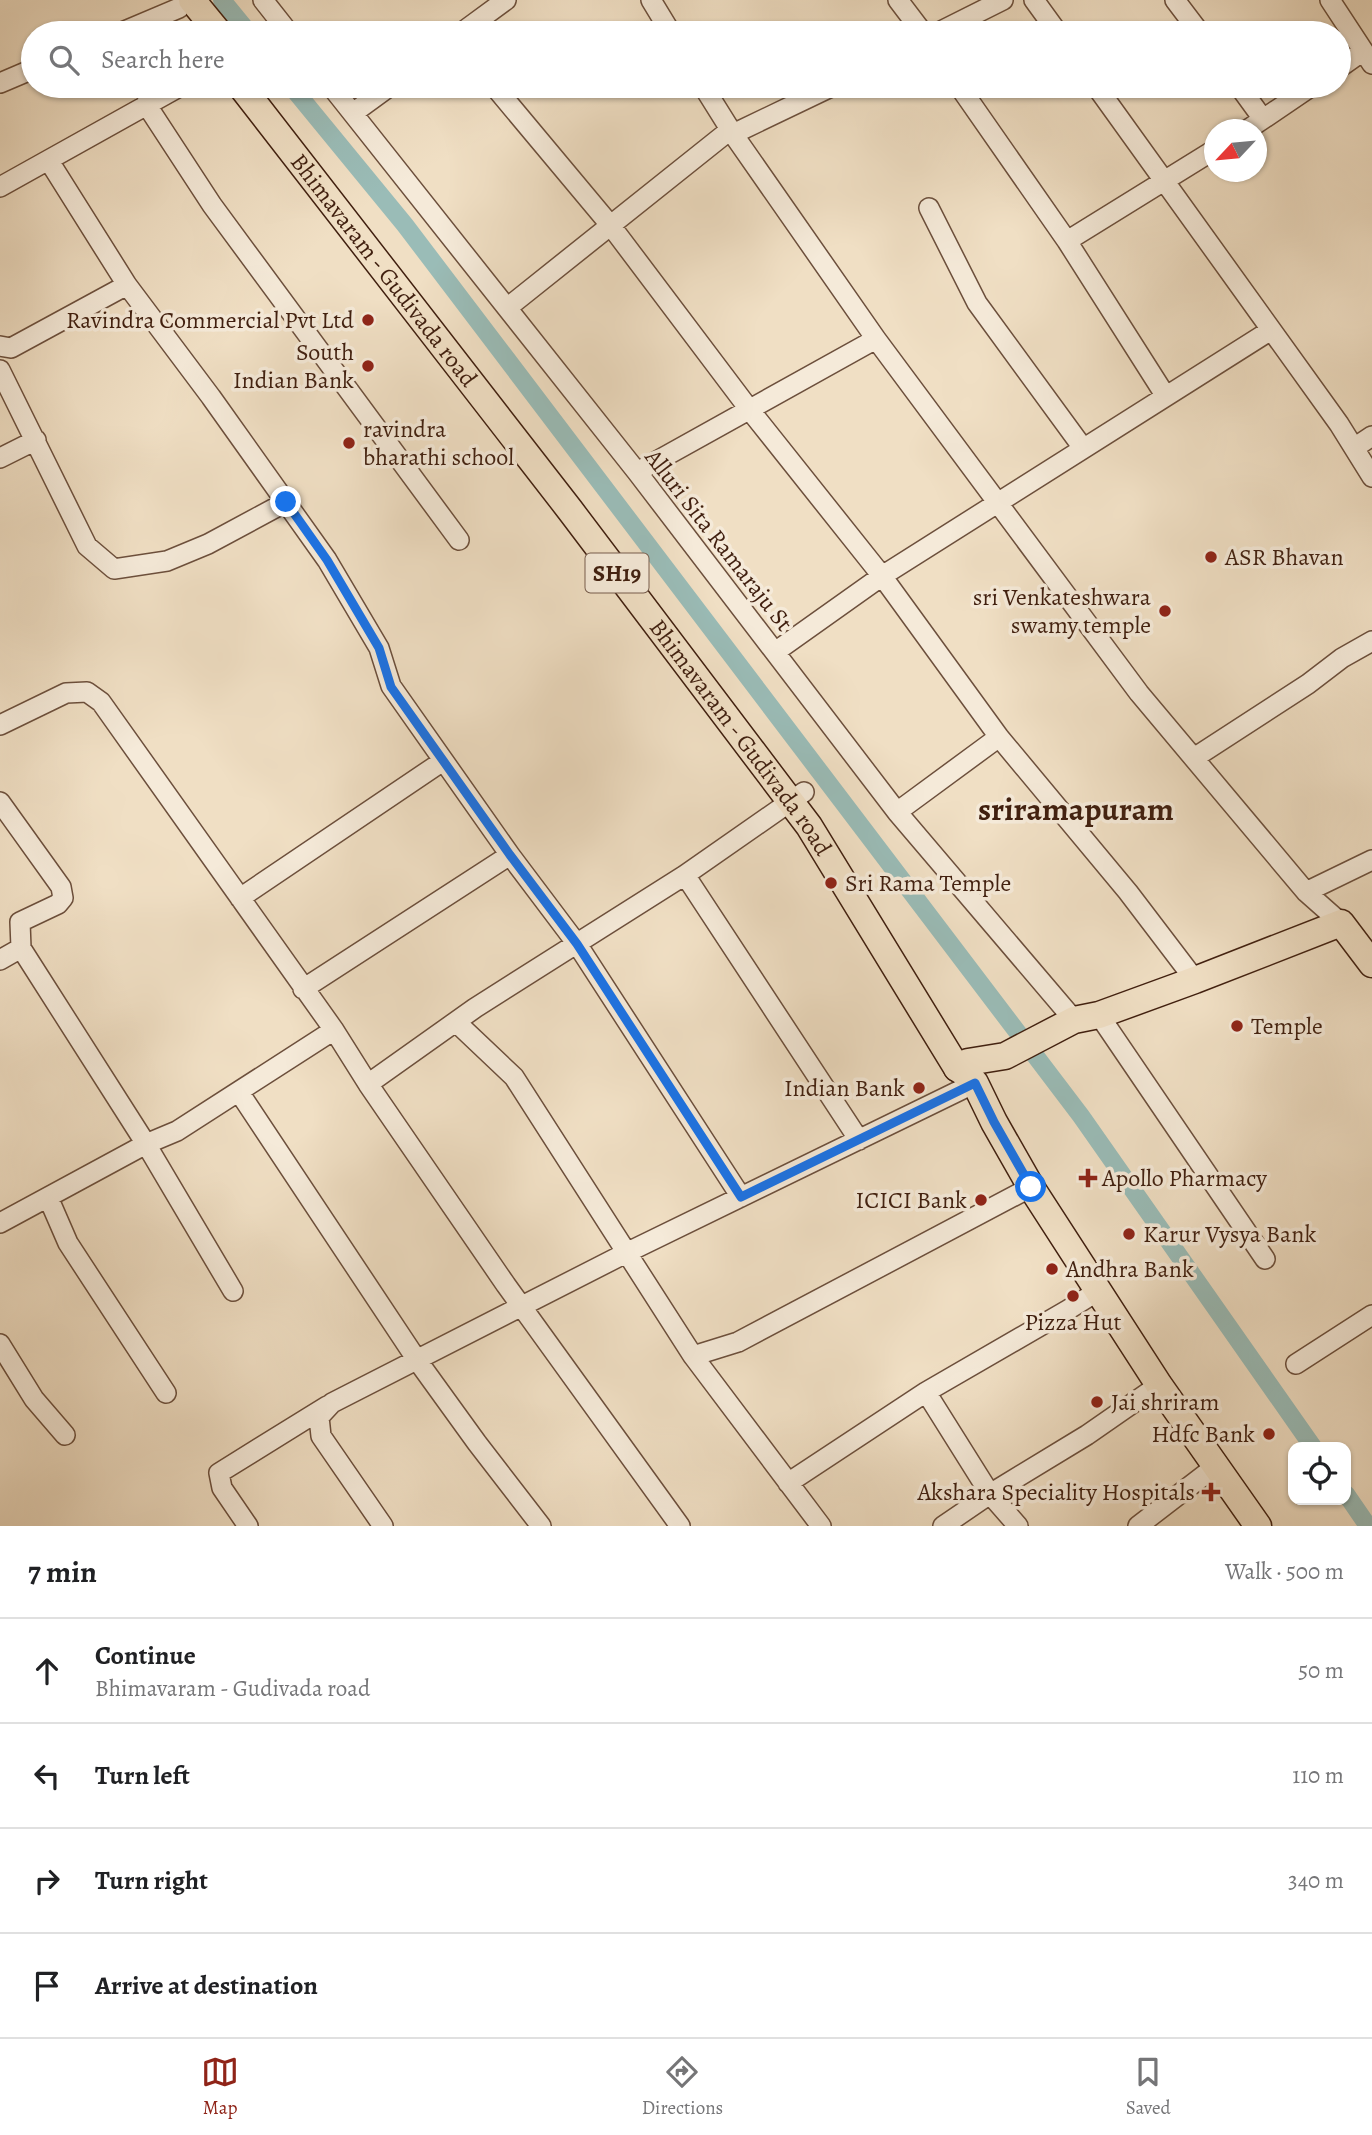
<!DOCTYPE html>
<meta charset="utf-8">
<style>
:root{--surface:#fff;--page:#f2f2f2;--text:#202124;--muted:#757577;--line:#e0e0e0;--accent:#8f2418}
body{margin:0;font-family:Alegreya,serif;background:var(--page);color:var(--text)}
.controls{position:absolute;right:21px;bottom:21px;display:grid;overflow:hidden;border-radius:14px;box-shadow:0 2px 5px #0004}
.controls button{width:63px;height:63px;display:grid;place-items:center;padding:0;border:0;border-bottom:2px solid var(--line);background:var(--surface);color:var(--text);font:35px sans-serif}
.compass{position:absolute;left:1204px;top:119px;width:63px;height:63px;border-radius:50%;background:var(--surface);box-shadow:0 2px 5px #0004;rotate:244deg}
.stop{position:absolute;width:21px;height:21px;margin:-16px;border:5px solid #1a73e8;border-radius:50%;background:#fff}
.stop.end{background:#1a73e8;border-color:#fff;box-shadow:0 2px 7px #0008}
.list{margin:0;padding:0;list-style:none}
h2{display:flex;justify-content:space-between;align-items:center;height:91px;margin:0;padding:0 28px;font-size:30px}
h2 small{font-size:23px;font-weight:400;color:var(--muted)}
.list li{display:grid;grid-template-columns:46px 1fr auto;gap:21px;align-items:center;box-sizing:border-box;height:105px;padding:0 28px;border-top:2px solid var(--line)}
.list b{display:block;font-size:26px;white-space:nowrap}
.list p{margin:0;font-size:23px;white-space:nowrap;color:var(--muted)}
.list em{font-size:23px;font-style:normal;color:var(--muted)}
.icon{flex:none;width:38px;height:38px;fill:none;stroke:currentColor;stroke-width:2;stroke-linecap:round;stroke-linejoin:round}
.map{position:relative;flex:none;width:1372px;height:1526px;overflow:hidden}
.search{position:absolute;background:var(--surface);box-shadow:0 2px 5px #0004;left:21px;right:21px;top:21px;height:77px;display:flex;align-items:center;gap:18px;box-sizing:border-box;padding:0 24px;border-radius:38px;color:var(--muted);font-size:26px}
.sheet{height:511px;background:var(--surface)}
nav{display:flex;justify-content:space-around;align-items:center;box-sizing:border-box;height:98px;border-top:2px solid var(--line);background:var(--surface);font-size:19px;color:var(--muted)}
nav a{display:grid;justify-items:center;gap:4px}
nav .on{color:var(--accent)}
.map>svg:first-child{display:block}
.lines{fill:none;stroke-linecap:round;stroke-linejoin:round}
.canal{stroke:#9abcb7;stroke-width:18}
.minor-casing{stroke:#6c4f3c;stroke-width:22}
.major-casing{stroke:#401f0f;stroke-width:29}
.minor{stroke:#f5ead9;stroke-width:19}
.major{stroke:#f0dfc4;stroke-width:26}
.route{stroke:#1a73e8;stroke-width:9}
.poi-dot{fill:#8f2418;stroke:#f5ead9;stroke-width:2.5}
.labels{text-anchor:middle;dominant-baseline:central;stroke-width:7;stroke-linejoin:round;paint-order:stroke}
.shield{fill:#f5ead9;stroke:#765c4c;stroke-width:2}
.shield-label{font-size:23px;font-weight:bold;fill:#401f0f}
.street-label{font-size:24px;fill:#401f0f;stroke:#f5ead9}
.poi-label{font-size:24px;fill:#401f0f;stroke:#f5ead9;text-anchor:start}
.district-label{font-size:32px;font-weight:bold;fill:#401f0f;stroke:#f5ead9}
</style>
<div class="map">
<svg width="1372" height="1526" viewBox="0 0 1372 1526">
<rect width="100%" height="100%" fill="#f0dfc4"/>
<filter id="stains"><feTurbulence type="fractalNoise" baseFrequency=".00286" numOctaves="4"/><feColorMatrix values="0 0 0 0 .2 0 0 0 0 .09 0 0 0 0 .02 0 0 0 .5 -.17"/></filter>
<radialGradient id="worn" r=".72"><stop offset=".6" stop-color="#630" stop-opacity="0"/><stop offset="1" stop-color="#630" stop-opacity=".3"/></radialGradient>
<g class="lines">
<path class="canal" d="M222,0L249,33
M291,86L405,225L1081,1116L1313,1447
M1346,1494L1368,1526"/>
<defs>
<path id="minor" d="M263,0L289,33
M651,0L671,33
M898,0L923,33
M1034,0L1058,33
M1175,0L1200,33
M1330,0L1372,64
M120,33L179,8
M461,33L506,0
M937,33L1003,0
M1339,68L1363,51
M0,83L33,69
M331,86L637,472L897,812L1074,1020
M494,86L611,226L749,409L882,576L999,737L1128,892L1195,980
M703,86L733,134
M833,86L733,134L876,339L1139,693L1306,892L1341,923
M959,86L1067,241L1165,395
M1096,86L1339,424L1372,477
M1239,86L1263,119
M146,104L212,205L459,540
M353,113L390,86
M1247,130L1312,86
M49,161L127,285L211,397L327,560L379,648L391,686L510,855L577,944L741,1197
M0,187L181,86
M929,208L977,303L1083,448
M1067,241L1214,150
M507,308L730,130
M0,346L11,348L127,285
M0,370L87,546L114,569L167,561L208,544L286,502
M1354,448L1372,436
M0,458L36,440
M637,472L876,339
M775,652L882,576L1271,330
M0,725L66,693L87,692L101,702L334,1030L368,1084L506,1285L680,1526
M1194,758L1308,684L1342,658L1372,641
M0,802L61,887L63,898L58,904L20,922L21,948L146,1144L233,1291
M897,812L999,737
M685,875L859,1140
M1306,892L1372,860
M240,898L443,761
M0,960L21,948
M303,989L510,855
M1099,1015L1265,1259
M456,1022L514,1077L693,1356
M368,1084L475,1008L685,875L804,792
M239,1092L417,1360L477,1443L541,1526
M48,1197L68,1243L166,1393
M0,1223L146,1144L177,1131L334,1030
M0,1344L34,1399L65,1435
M1296,1364L1372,1315
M926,1392L990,1494L1018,1526
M788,1483L926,1392L1066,1311L1098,1291
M248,1526L222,1488L219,1473L327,1406
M383,1526L321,1436L319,1417L332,1403L626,1253L975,1083
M821,1526L693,1356L738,1342L1031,1187
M943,1526L990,1494L1087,1435L1159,1385
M1138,1526L1216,1466"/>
<g id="major">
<path d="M192,0L219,33"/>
<path id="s1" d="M241,86L570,510L809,826L957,1068L969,1076L975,1083L994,1122L1031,1187L1159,1385L1258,1526"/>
<path d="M957,1068L968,1062L1005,1056L1074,1020L1099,1015L1195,980L1341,923L1372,964"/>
</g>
</defs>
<use href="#minor" class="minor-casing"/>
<use href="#major" class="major-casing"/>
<use href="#minor" class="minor"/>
<use href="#major" class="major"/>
</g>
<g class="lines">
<path class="route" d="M286,502L327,560L379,648L391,687L510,855L577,944L741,1197L975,1083L994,1122L1031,1187"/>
</g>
<g class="poi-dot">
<circle cx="368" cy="320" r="7"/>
<circle cx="368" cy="366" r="7"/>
<circle cx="349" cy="443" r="7"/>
<circle cx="1211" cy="557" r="7"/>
<circle cx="1165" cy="611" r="7"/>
<circle cx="831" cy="883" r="7"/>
<circle cx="1237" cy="1026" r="7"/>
<circle cx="919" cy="1088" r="7"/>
<path d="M1084.5 1167.5h7v7h7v7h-7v7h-7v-7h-7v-7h7z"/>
<circle cx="981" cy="1200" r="7"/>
<circle cx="1129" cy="1234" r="7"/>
<circle cx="1052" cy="1269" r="7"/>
<circle cx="1073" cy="1296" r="7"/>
<circle cx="1097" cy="1402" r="7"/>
<circle cx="1269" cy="1434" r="7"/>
<path d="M1207.5 1481.5h7v7h7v7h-7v7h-7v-7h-7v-7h7z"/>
</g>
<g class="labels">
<rect class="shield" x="585.5" y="553.5" width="63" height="39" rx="5"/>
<g class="shield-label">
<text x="617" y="573">SH19</text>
</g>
<g class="street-label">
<text stroke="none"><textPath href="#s1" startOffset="233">Bhimavaram - Gudivada road</textPath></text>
<text transform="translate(719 540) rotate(52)">Alluri Sita Ramaraju St</text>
<text stroke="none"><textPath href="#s1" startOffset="821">Bhimavaram - Gudivada road</textPath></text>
</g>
<g class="poi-label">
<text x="354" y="320" text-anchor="end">Ravindra Commercial Pvt Ltd</text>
<text x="354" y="352" text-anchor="end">South<tspan x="354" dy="28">Indian Bank</tspan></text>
<text x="363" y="429">ravindra<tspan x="363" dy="28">bharathi school</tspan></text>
<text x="1225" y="557">ASR Bhavan</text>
<text x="1151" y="597" text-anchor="end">sri Venkateshwara<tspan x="1151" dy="28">swamy temple</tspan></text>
<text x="845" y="883">Sri Rama Temple</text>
<text x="1251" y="1026">Temple</text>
<text x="905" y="1088" text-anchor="end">Indian Bank</text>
<text x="1102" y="1178">Apollo Pharmacy</text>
<text x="967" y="1200" text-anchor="end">ICICI Bank</text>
<text x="1143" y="1234">Karur Vysya Bank</text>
<text x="1066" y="1269">Andhra Bank</text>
<text x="1073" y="1322" text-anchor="middle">Pizza Hut</text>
<text x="1111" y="1402">Jai shriram</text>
<text x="1255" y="1434" text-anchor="end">Hdfc Bank</text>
<text x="1195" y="1492" text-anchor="end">Akshara Speciality Hospitals</text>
</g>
<g class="district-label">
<text x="1076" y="809">sriramapuram</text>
</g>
</g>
<rect width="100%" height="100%" filter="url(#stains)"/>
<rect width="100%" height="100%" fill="url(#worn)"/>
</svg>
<div class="controls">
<button><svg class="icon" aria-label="locate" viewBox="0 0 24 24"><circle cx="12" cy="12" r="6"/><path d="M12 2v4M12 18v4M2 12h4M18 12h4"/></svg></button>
</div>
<svg class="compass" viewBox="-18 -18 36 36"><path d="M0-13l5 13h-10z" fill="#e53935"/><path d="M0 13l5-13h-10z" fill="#757577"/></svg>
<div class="stop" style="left:1031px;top:1187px"></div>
<div class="stop end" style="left:286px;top:502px"></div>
<div class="search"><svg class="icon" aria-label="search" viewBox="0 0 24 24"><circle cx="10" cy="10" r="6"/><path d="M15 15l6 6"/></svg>Search here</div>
</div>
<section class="sheet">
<h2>7 min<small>Walk · 500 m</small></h2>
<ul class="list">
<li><svg class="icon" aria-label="ahead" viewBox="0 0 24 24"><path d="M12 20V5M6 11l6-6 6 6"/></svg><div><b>Continue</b><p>Bhimavaram - Gudivada road</p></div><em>50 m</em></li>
<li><svg class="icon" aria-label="left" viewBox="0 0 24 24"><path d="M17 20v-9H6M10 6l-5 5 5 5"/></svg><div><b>Turn left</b></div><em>110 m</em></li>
<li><svg class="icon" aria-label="right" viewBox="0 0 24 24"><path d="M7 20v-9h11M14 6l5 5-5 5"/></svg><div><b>Turn right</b></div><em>340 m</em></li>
<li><svg class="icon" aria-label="arrive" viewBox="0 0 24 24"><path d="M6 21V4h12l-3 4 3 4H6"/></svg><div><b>Arrive at destination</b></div></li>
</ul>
</section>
<nav>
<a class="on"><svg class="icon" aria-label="map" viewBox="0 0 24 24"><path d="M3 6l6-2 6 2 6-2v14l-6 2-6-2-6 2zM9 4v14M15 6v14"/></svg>Map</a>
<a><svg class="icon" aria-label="directions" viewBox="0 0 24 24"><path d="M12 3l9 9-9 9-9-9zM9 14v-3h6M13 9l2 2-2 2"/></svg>Directions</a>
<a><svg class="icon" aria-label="saved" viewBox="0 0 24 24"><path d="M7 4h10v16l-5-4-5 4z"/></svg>Saved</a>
</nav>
